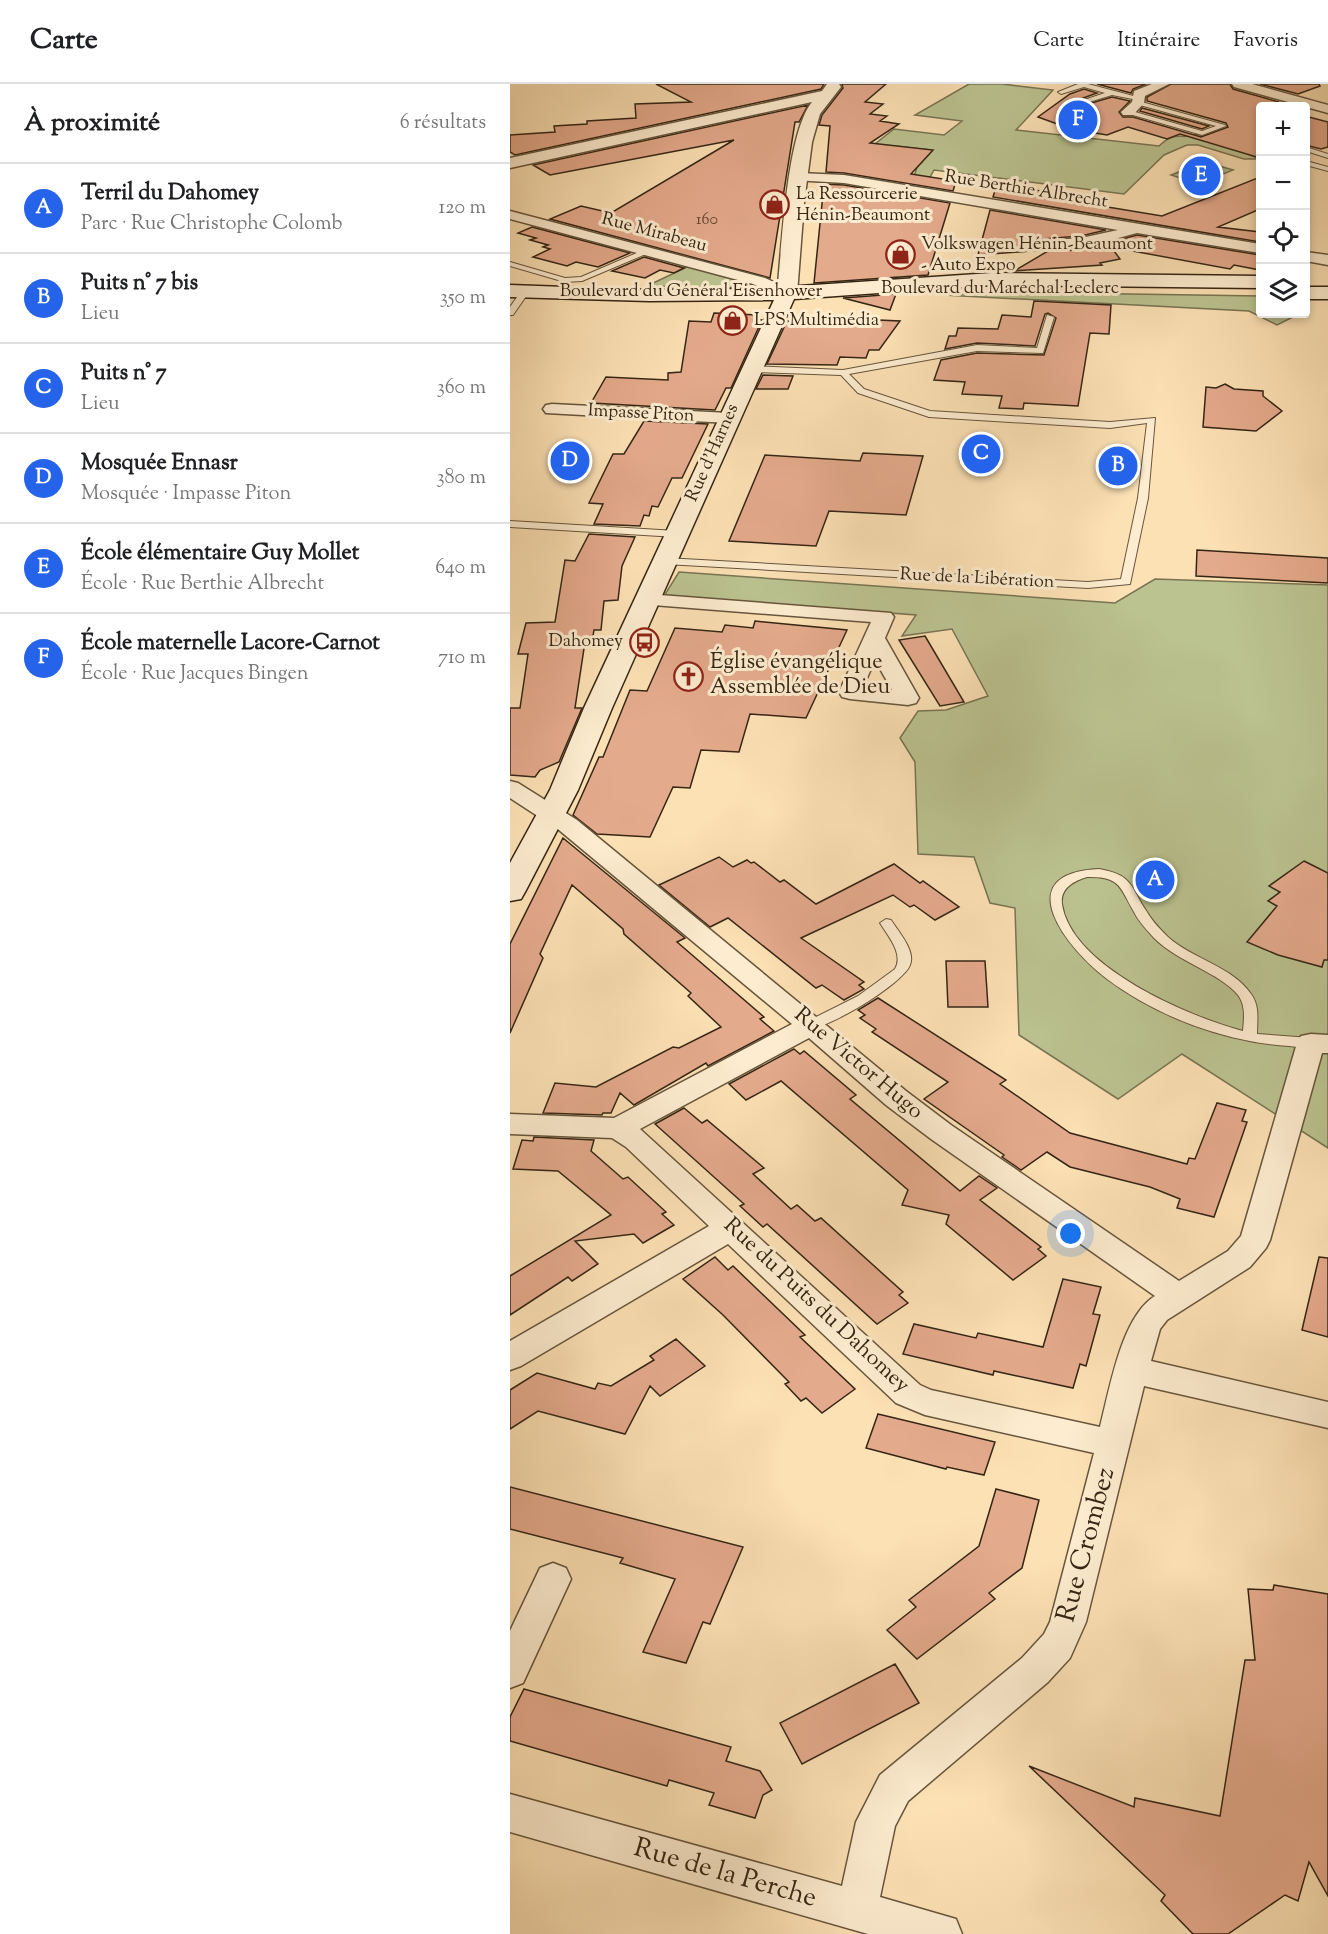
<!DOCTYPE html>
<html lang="fr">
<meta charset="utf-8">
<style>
:root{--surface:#fff;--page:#f6f6f6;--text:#202124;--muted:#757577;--line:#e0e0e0;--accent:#2563eb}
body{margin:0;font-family:"Sorts Mill Goudy",serif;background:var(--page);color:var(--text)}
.controls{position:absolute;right:18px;top:18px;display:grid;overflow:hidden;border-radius:6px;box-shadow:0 3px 9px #0003}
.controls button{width:54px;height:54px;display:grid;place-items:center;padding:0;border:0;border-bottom:2px solid var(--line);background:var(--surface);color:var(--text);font:30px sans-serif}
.you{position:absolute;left:561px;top:1150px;width:21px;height:21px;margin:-15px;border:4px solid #fff;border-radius:50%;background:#1a73e8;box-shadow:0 0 0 9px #1a73e833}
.badge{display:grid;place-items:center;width:39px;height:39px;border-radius:50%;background:var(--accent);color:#fff;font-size:20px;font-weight:700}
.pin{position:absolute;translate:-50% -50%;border:3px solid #fff;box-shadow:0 2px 6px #0006}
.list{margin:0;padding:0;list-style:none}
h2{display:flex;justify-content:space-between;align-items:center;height:78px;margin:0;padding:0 24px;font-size:26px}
h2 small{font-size:20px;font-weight:400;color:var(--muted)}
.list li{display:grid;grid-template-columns:39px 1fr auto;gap:18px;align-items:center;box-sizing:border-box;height:90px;padding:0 24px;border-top:2px solid var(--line)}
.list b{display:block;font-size:22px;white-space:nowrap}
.list p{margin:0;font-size:20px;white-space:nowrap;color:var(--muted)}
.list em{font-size:20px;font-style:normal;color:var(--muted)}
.icon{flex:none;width:33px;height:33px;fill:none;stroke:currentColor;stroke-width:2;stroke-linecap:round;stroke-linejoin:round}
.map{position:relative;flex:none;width:818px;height:1850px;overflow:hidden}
header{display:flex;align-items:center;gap:36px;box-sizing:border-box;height:84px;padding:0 30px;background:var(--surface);border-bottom:2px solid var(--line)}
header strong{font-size:28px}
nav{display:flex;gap:33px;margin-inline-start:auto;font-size:21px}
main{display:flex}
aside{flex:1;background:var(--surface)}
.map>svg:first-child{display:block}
.green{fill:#bbc390;stroke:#787452;stroke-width:1.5}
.building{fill:#e4aa8c;stroke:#352614;stroke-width:1.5}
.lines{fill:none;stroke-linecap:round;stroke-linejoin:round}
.service-casing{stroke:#67553c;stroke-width:2}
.minor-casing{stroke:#67553c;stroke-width:3}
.tertiary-casing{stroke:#67553c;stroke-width:3}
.secondary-casing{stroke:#352614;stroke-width:3}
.service{fill:#fdeccf;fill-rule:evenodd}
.minor{fill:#fdeccf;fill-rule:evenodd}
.tertiary{fill:#fdeccf;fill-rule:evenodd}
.secondary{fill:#fdeccf;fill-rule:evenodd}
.labels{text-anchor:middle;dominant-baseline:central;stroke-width:6;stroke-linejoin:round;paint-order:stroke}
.far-number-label{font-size:16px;fill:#614732}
.far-street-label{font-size:18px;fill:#352614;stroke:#fdeccf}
.far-poi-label{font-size:18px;fill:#352614;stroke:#fdeccf;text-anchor:start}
.poi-label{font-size:22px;fill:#352614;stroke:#fdeccf;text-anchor:start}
.street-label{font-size:22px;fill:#352614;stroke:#fdeccf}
.near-street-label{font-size:27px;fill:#352614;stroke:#fdeccf}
</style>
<header>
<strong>Carte</strong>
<nav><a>Carte</a><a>Itinéraire</a><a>Favoris</a></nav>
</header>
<main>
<aside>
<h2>À proximité<small>6 résultats</small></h2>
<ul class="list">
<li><span class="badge">A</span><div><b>Terril du Dahomey</b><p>Parc · Rue Christophe Colomb</p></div><em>120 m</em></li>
<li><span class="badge">B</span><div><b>Puits n° 7 bis</b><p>Lieu</p></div><em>350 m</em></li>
<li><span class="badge">C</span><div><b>Puits n° 7</b><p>Lieu</p></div><em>360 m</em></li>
<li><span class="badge">D</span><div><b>Mosquée Ennasr</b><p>Mosquée · Impasse Piton</p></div><em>380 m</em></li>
<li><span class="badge">E</span><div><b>École élémentaire Guy Mollet</b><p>École · Rue Berthie Albrecht</p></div><em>640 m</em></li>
<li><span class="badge">F</span><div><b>École maternelle Lacore-Carnot</b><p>École · Rue Jacques Bingen</p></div><em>710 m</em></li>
</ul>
</aside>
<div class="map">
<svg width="818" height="1850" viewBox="0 0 818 1850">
<rect width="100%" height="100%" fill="#fce1b5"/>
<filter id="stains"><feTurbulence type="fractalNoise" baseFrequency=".00333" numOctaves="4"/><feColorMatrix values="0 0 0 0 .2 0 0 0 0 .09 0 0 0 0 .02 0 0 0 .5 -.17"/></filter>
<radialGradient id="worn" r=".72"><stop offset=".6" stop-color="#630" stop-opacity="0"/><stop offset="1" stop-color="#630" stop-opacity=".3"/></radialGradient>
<path class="green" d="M459,0H492L543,6L506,46L649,62C667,45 670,57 687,50L747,68L740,71L750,75H734L688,61H677L654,71L614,110L424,86L419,95L404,93L407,83L422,66L365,60L384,45L434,51L452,37L405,31Z
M695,78L723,86L689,100L661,91Z
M179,182L238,198L241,200L233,204L137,202Z
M489,208L750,212V230H789L767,241L739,227L433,211Z
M169,488L605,519L645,495L818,501V1064L672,970L608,1015L509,951L505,824L480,819L464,773L408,770L405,678L390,654L408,627L436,626L478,612L442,545L392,552L406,531L154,512Z"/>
<path class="building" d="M146,0H314L311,5L5,71L0,68V51L45,48L44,42L77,40V37L126,34L125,20L181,18Z
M332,0H376L355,18L373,20L360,30L377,32L370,37L389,40L360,59L423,66L401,90L446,97L443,107L334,89L316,88L320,42L309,41L312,31L333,4Z
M587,0H636L623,5L621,9Z
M661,0H720L723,5L769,18L750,22V74L670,50L657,55L618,43L597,51L561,45L528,33L560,10L574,5L587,9L573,14L572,17L575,21L602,13L620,17L609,28L613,33H623L691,53L718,43L716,39L637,17V13Z
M750,0H809L810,2L788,10Z
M298,21L289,38H285L260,194L40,135L71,122L101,129L224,56L40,91L23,81Z
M632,24L699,42L692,45L630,27Z
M795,32L818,38V63L811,65L795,61Z
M750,93V125L708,143L750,148V158L483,113L487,100L537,108L531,112L652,132Z
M314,100L334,101L440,119L418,191L304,199Z
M480,126L596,146L571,152L532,155L527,160L535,166L468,171Z
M22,143L120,169L88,183L66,178L57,182L23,173L40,165L33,163L38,161L20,156L26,154L8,149Z
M627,151L750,171V186L724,181L720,185L601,163L610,175L590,179L592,181L504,187L538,167L572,166Z
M134,173L174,184L164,189L150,186L135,194L102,187Z
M386,210L380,226L333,214Z
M524,217L601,221L599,250L580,249L568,322L514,319L513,325L489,324L492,312L452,310L455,298L424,296L431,276L467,269L534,271L546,234L538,229L535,230L525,262L467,259L435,265L439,252H446L448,244L488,245L492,231L521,233Z
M204,229L248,231L246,235L252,236L221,304H216L205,326L81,319L96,293L158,296V289L171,288L179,237L201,238Z
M300,233L390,237L369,266H359L356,274L330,273L327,281L257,280L277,237L300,238Z
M253,291L283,292L278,305H246Z
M715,300L724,305L753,307V312L772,327L746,347L693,343L696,303L706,304Z
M134,337L198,340L172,394H162L148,423L142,422L139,432L134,431L130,442L84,440L93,420L79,419L103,370H114Z
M353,369L413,372L396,431L319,427L306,462L219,457L255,371L350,377Z
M79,450L125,453L112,482L108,516L94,517L91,546H84L82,558H75L65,624H72L49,678L30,686L25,693L0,691V624H10L18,570H8L16,539L45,538L55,476L65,477Z
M687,466L818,474V499L686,492Z
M245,537L337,546L296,634L240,630L229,668L191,666L180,704L163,703L140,753L87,750L63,731L89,673H93L120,606L137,607L165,544L212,548L215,541L243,544Z
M415,552L454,618L430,622L389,556Z
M53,754L175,854L167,858L254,933L250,935L264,947L198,982L196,979L124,1021L110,1009L101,1029H93L92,1031L33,1029L45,999L86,1003L163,963L169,964L211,943L178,912L181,909L114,850L113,845L62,801L30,870L33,874L0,949V860Z
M209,773L223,783L237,776L241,779L244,778L270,798L274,796L306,820L384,780L410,799L413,797L449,823L425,836L404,821L400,823L383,811L291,854L354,898L349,901L354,905L334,916L312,901L306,904L218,834L200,843L149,801Z
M794,777L818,789V876H814L812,883L768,871L737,858L767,822L758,817L770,808L759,802Z
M436,877H475L478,923H438Z
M368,914L496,996L490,1000L560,1049L677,1080L679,1074L685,1075L707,1019L736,1026L732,1037L737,1038L704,1133L667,1124L670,1115L640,1103L560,1083L537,1068L511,1086L492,1073L494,1071L414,1015L438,998L362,948L366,945L350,934L355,931L348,926Z
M284,965L290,970L294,967L346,1011L340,1015L450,1107L469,1092L487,1104L470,1116L531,1163L528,1165L536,1172L503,1196L436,1140L439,1131L392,1121L398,1106L271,997L236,1016L219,1000Z
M174,1024L192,1039L197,1036L254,1084L243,1090L281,1125L287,1121L305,1137L311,1134L393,1208L389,1211L398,1219L367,1240L257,1140L253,1143L230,1122L234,1120L145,1040Z
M24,1053L84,1056L81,1067L113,1095L118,1093L156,1128L152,1130L164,1141L133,1159L124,1150L65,1157L88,1180L62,1197L58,1193L0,1231V1192L101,1131L48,1087L3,1085L12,1056L23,1057Z
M205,1173L218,1186L223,1182L295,1251L290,1253L345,1305L312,1329L296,1314L291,1317L275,1300L279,1298L213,1231L173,1195Z
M809,1173L818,1174V1253L792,1246Z
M553,1195L591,1203L583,1230L590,1231L576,1282L570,1280L563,1304L484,1287L483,1291L393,1270L404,1240L466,1254L468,1249L533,1263Z
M166,1255L195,1282L150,1312L140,1302L115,1350L28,1327L0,1345V1306L27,1289L85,1305L88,1299L101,1302L144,1276L140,1272Z
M368,1330L485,1358L474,1391L437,1383L436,1385L356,1364Z
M0,1403L233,1463L200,1540L193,1538L176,1579L133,1568L165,1495L110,1479L113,1474L0,1445Z
M486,1405L529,1416L512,1484L479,1509L485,1515L407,1575L377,1546L406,1523L399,1516L469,1462Z
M764,1501L818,1510V1812L799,1778L788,1817L775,1811L718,1850H683L651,1817L655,1811L519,1682L624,1723L625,1714L710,1732L735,1576H745L738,1505L763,1506Z
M385,1580L409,1619L292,1680L270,1639Z
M14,1605L221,1663L216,1677L250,1687L262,1706L253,1711L245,1734L199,1721L204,1709L159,1696L157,1702L0,1657V1633Z"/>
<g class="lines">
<defs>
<path id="service" d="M568,0H578L631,14L628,16L602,11L576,19L574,16L595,9L574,3L551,10L548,8Z
M628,17L715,41L716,42L692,51L616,29L618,26L692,47L706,42L626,20Z
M796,63L818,70V74L796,67Z
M796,77L818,83V87L796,81Z
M136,165L143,167L72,197L55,198L0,182V178L55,194L71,193Z
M12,206L19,208L3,231H0V223Z
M537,231L544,233L533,269L467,267L339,290L354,305L420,327L600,338L645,334L638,414L620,500L578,504L155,480L150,477L155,474L578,498L611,495L628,414L637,339L600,344L419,333L348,309L331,291L241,288L237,285L241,282L333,286L467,261L527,264Z
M0,437L167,447L172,450L167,453L0,443Z
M589,785C624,791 620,803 637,828C642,837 650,845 658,853C682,875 722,882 741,910C750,922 747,936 747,950L801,954L808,959L806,962C797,965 788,963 779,962C715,958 648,933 597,895C557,865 497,789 589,785ZM577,793C611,792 610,804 624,828C629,838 637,846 644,854C668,878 710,889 728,911C736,922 734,935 733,947C680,933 561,883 552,820C550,804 564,797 577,793Z
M376,835L381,836C388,847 406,867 400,881C394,899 313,949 296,944L294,941L296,938L348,912L385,885C394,870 378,852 370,839Z"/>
<path id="minor" d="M642,0H659L635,12L634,19L623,31H613L611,28L622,18L624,7Z
M722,0H742L818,21V29L724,3Z
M289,89L334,91L750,160V169L627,149L571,164L537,165L529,160L532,157L571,154L608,146L334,99L284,96L282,93L284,90Z
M0,127L255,194L283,207L285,210L283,213H271L243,200L0,135Z
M796,168L818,171V181L796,177Z
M42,320L219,329L225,330L228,334L225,338L219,339L36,329L33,325L36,321Z
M137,510L381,529L384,533L375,554L409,614L406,619L398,621L340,615L332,613L329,608L361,538L130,520L127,516L130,512ZM365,576L382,606L353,603Z
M0,697L8,699L67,736L396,1007L441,1041L669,1197L718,1167L731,1152L787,959L791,952L801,950L818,951V969H812L760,1156L756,1164L740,1183L657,1236L650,1245L641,1277L818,1318V1344L634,1302L576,1538L560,1574L538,1598L398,1717L385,1742L370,1813L446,1835L452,1850H358L0,1748V1710L332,1802L346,1738L370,1691L512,1574L534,1550L540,1538L584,1369L415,1331L386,1319L218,1160L11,1282L0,1286V1257L199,1142L116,1063L102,1054L0,1050V1030L104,1034L282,940L49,746L0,714ZM299,954L376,1021L421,1055L645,1212C611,1233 600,1305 590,1343L421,1306L410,1301L130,1045Z
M43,1479L56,1484L61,1495L13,1599L0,1604V1547L30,1484Z"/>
<path id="tertiary" d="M317,0H329L331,3L310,30L302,58L294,119L287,210L284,214H270L267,210C272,166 276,50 302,18L0,84V74L312,7Z"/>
<path id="secondary" d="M482,189L750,192V204L482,201L284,215L102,624L68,706L15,808L11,815L0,817V779L40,706L74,624L264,216L139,217L0,213V201L139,206L243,205Z
M796,203H818V215H796Z"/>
</defs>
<use href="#service" class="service-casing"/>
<use href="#minor" class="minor-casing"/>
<use href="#tertiary" class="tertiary-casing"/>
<use href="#secondary" class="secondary-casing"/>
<use href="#service" class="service"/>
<use href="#minor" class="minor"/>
<use href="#tertiary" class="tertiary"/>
<use href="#secondary" class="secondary"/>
</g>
<defs>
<symbol id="shop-ring" viewBox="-11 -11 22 22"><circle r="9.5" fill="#fdeccf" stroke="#8f2418" stroke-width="1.5"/><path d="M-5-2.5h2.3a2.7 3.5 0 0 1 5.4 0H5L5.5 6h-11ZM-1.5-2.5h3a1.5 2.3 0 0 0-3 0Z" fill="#8f2418"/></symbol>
<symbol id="bus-ring" viewBox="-11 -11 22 22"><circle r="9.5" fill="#fdeccf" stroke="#8f2418" stroke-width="1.5"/><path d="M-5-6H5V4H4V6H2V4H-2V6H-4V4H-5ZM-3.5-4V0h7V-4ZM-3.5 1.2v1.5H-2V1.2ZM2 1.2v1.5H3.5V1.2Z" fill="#8f2418"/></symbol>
<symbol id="church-ring" viewBox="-11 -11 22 22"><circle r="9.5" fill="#fdeccf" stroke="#8f2418" stroke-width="1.5"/><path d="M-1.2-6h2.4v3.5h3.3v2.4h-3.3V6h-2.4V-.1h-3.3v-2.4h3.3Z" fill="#8f2418"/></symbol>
</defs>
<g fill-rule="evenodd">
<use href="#shop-ring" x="248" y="104" width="33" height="33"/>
<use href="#shop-ring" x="374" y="154" width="33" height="33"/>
<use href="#shop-ring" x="206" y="220" width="33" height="33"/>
<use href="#bus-ring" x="118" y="542" width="33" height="33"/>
<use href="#church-ring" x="162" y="576" width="33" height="33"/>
</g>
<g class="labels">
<g class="far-number-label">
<text x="197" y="136">160</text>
</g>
<g class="far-street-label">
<text transform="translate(516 106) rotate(9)">Rue Berthie Albrecht</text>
<text transform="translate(144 149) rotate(15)">Rue Mirabeau</text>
<text x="490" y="205">Boulevard du Maréchal Leclerc</text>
<text x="181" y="208">Boulevard du Général Eisenhower</text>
<text transform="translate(131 330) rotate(3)">Impasse Piton</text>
<text transform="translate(203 369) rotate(-66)">Rue d'Harnes</text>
<text transform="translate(467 495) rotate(3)">Rue de la Libération</text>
</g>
<g class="far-poi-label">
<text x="286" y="111">La Ressourcerie<tspan x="286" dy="21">Hénin-Beaumont</tspan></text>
<text x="411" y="161">Volkswagen Hénin-Beaumont<tspan x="411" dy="21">- Auto Expo</tspan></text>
<text x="244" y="237">LPS Multimédia</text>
<text x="113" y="558" text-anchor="end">Dahomey</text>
</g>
<g class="poi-label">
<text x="200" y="579">Église évangélique<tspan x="200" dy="25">Assemblée de Dieu</tspan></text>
</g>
<g class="street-label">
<text transform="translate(348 980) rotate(40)">Rue Victor Hugo</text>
<text transform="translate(306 1222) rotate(43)">Rue du Puits du Dahomey</text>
</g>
<g class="near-street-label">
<text transform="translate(577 1461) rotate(-75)">Rue Crombez</text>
<text transform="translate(215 1790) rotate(16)">Rue de la Perche</text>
</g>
</g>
<rect width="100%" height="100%" filter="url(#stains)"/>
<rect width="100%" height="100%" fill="url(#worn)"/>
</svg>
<div class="controls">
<button>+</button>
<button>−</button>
<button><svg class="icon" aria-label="locate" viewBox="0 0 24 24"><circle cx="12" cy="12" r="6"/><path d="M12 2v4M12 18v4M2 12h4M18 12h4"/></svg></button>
<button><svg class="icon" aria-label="layers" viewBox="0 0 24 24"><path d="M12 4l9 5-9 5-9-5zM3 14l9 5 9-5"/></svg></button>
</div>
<div class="you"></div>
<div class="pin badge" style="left:645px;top:796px">A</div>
<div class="pin badge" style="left:608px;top:382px">B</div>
<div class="pin badge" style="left:471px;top:370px">C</div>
<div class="pin badge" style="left:60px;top:377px">D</div>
<div class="pin badge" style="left:691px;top:92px">E</div>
<div class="pin badge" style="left:568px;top:36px">F</div>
</div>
</main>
